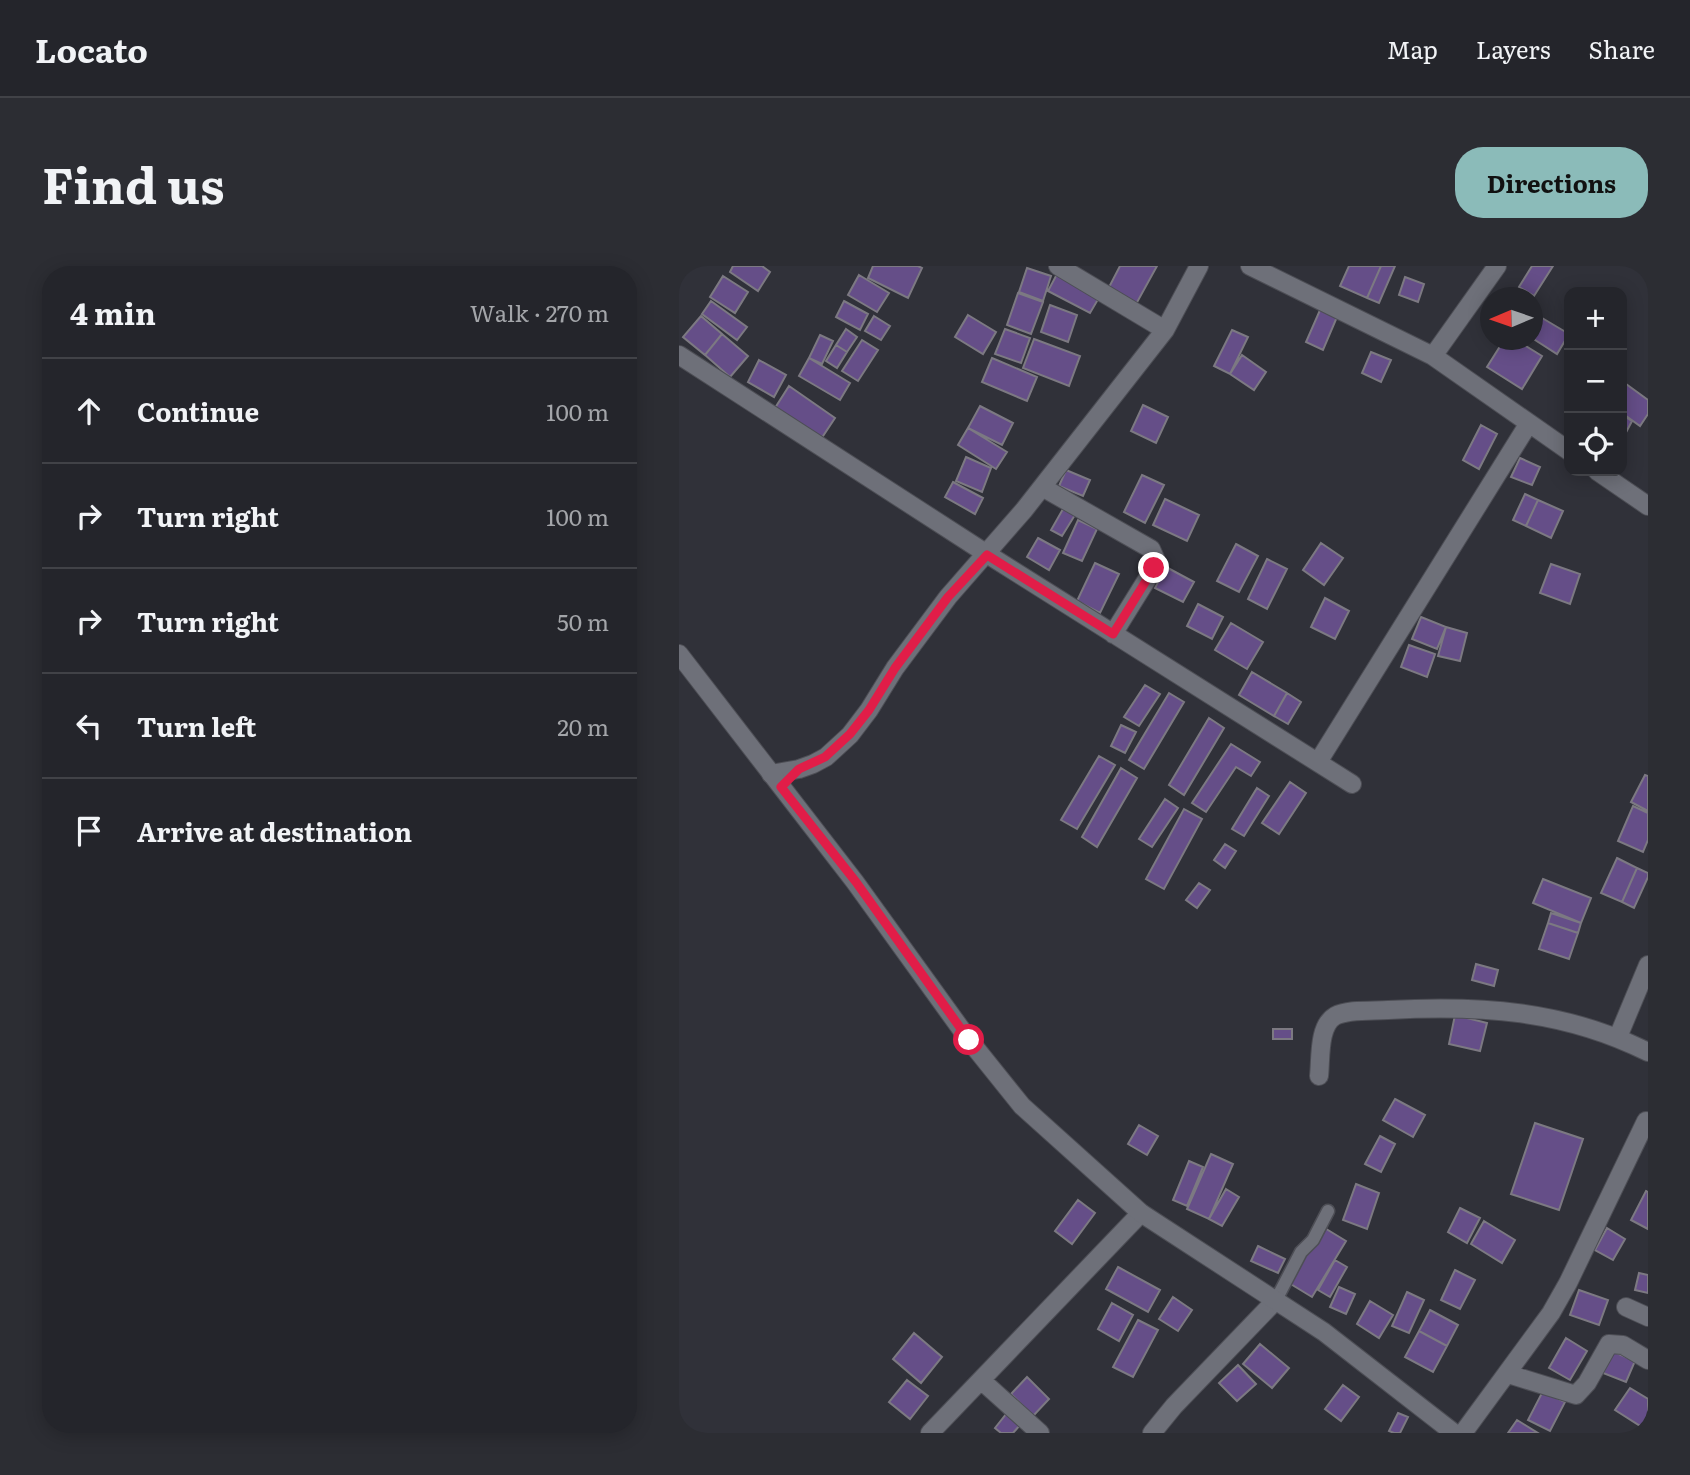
<!DOCTYPE html>
<meta charset="utf-8">
<style>
:root{--surface:#24252b;--page:#2c2d33;--text:#f1f3f6;--muted:#a3a5a9;--line:#414247;--accent:#8bbbb9}
body{margin:0;font-family:Literata,serif;background:var(--page);color:var(--text)}
.controls{position:absolute;right:21px;top:21px;display:grid;overflow:hidden;border-radius:14px;box-shadow:0 4px 18px #0003}
.controls button{width:63px;height:63px;display:grid;place-items:center;padding:0;border:0;border-bottom:2px solid var(--line);background:var(--surface);color:var(--text);font:35px sans-serif}
.compass{position:absolute;left:801px;top:21px;width:63px;height:63px;border-radius:50%;background:var(--surface);box-shadow:0 4px 18px #0003;rotate:268deg}
.stop{position:absolute;width:21px;height:21px;margin:-16px;border:5px solid #e11d48;border-radius:50%;background:#fff}
.stop.end{background:#e11d48;border-color:#fff;box-shadow:0 2px 7px #0008}
.list{margin:0;padding:0;list-style:none}
h2{display:flex;justify-content:space-between;align-items:center;height:91px;margin:0;padding:0 28px;font-size:30px}
h2 small{font-size:23px;font-weight:400;color:var(--muted)}
.list li{display:grid;grid-template-columns:46px 1fr auto;gap:21px;align-items:center;box-sizing:border-box;height:105px;padding:0 28px;border-top:2px solid var(--line)}
.list b{display:block;font-size:26px;white-space:nowrap}
.list em{font-size:23px;font-style:normal;color:var(--muted)}
.icon{flex:none;width:38px;height:38px;fill:none;stroke:currentColor;stroke-width:2;stroke-linecap:round;stroke-linejoin:round}
.map{position:relative;flex:none;width:969px;height:1167px;overflow:hidden;border-radius:28px}
header{display:flex;align-items:center;gap:42px;box-sizing:border-box;height:98px;padding:0 35px;background:var(--surface);border-bottom:2px solid var(--line)}
header strong{font-size:33px}
nav{display:flex;gap:38px;margin-inline-start:auto;font-size:24px}
.intro{display:flex;align-items:center;justify-content:space-between;box-sizing:border-box;height:168px;padding:0 42px}
h1{margin:0;font-size:49px}
.button{padding:18px 32px;border-radius:28px;background:var(--accent);color:#111;font-size:24px;font-weight:700}
main{display:flex;gap:42px;padding:0 42px}
aside{flex:1;background:var(--surface);border-radius:28px;box-shadow:0 4px 18px #0003}
.map>svg:first-child{display:block}
.building{fill:#654e88;stroke:#7c7982;stroke-width:2}
.lines{fill:none;stroke-linecap:round;stroke-linejoin:round}
.service-casing{stroke:#4d4e55;stroke-width:15}
.minor-casing{stroke:#4d4e55;stroke-width:20}
.tertiary-casing{stroke:#4d4e55;stroke-width:20}
.service{stroke:#6e7079;stroke-width:12}
.minor{stroke:#6e7079;stroke-width:18}
.tertiary{stroke:#6e7079;stroke-width:18}
.route{stroke:#e11d48;stroke-width:9}
</style>
<header>
<strong>Locato</strong>
<nav><a>Map</a><a>Layers</a><a>Share</a></nav>
</header>
<div class="intro"><h1>Find us</h1><a class="button">Directions</a></div>
<main>
<aside>
<h2>4 min<small>Walk · 270 m</small></h2>
<ul class="list">
<li><svg class="icon" aria-label="ahead" viewBox="0 0 24 24"><path d="M12 20V5M6 11l6-6 6 6"/></svg><div><b>Continue</b></div><em>100 m</em></li>
<li><svg class="icon" aria-label="right" viewBox="0 0 24 24"><path d="M7 20v-9h11M14 6l5 5-5 5"/></svg><div><b>Turn right</b></div><em>100 m</em></li>
<li><svg class="icon" aria-label="right" viewBox="0 0 24 24"><path d="M7 20v-9h11M14 6l5 5-5 5"/></svg><div><b>Turn right</b></div><em>50 m</em></li>
<li><svg class="icon" aria-label="left" viewBox="0 0 24 24"><path d="M17 20v-9H6M10 6l-5 5 5 5"/></svg><div><b>Turn left</b></div><em>20 m</em></li>
<li><svg class="icon" aria-label="arrive" viewBox="0 0 24 24"><path d="M6 21V4h12l-3 4 3 4H6"/></svg><div><b>Arrive at destination</b></div></li>
</ul>
</aside>
<div class="map">
<svg width="969" height="1167" viewBox="0 0 969 1167">
<rect width="100%" height="100%" fill="#303139"/>
<path class="building" d="M54,0H83L91,6L79,25L51,6Z
M194,0H239L243,2L229,32L189,12Z
M441,0H478L456,40L428,25Z
M670,0H702L688,32L661,20Z
M702,0H716L700,37L688,32Z
M853,0H874L855,30L840,21Z
M348,2L372,10L364,35L340,26Z
M378,8L421,30L411,47L369,25Z
M180,9L210,27L198,46L169,29Z
M44,10L69,26L56,47L31,31Z
M726,11L745,18L739,36L720,29Z
M339,27L364,36L352,68L328,59Z
M32,35L68,61L58,74L23,48Z
M165,35L189,48L181,64L157,51Z
M371,39L398,49L389,76L362,66Z
M641,44L658,51L644,84L627,76Z
M853,46L890,68L878,88L853,72Z
M289,49L317,66L304,88L276,71Z
M22,50L43,68L26,89L4,71Z
M195,50L211,60L202,74L186,65Z
M167,63L178,71L168,86L157,79Z
M326,63L351,72L342,97L316,88Z
M553,64L569,71L551,108L535,100Z
M43,68L69,90L51,111L26,89Z
M141,69L154,75L143,98L130,92Z
M355,73L401,90L390,120L344,102Z
M183,74L199,84L179,115L163,105Z
M825,74H837L863,90L843,123L808,101Z
M157,79L168,86L158,102L147,95Z
M692,86L712,94L702,116L683,107Z
M563,89L587,106L575,124L551,108Z
M130,92L171,117L161,134L120,110Z
M313,92L358,111L348,135L303,116Z
M80,94L107,109L95,131L69,116Z
M943,115L969,134V148L961,160L943,147Z
M110,120L156,152L142,173L96,142Z
M464,139L489,151L477,177L452,165Z
M301,140L334,157L323,179L289,162Z
M943,149L953,155L943,174Z
M802,159L818,168L800,203L784,194Z
M289,162L328,186L317,203L279,179Z
M287,191L312,202L303,226L277,215Z
M841,192L861,201L853,219L832,211Z
M387,204L411,214L404,230L380,220Z
M463,209L485,219L466,257L445,246Z
M274,216L304,232L296,248L266,231Z
M846,228L859,234L847,260L834,254Z
M486,233L520,249L508,275L474,259Z
M859,234L884,245L872,272L847,260Z
M384,243L396,249L383,270L372,264Z
M399,254L418,263L403,295L384,287Z
M359,272L381,284L370,304L348,291Z
M642,277L664,292L645,319L624,304Z
M557,278L579,290L560,326L538,315Z
M588,293L608,303L588,343L569,333Z
M416,297L440,308L421,347L398,335Z
M872,298L901,308L891,338L861,327Z
M487,301L515,316L504,336L476,322Z
M646,332L670,345L656,373L632,361Z
M519,338L544,351L533,373L508,360Z
M742,351L767,361L758,383L733,373Z
M552,357L584,376L568,403L536,384Z
M767,361L788,367L781,395L759,390Z
M730,379L756,388L748,411L722,401Z
M573,406L608,427L595,450L560,429Z
M466,419L481,428L460,460L445,451Z
M490,427L505,436L465,503L450,494Z
M608,427L622,436L609,458L595,450Z
M530,452L545,462L505,529L490,519Z
M442,459L457,466L446,487L432,480Z
M552,478L581,496L572,510L557,501L527,546L513,537Z
M420,490L436,499L398,563L382,554Z
M442,502L458,512L418,581L403,571Z
M966,509L969,510V545L952,536Z
M611,516L627,527L600,568L583,557Z
M578,522L590,530L565,570L553,563Z
M486,533L499,542L473,581L460,573Z
M954,540L969,547V574L964,586L939,575Z
M505,543L523,553L485,623L467,613Z
M546,578L557,585L546,602L535,594Z
M938,592L958,602L943,636L922,627Z
M958,602L969,607V611L955,642L943,636Z
M864,613L912,632L902,657L854,637Z
M520,617L531,624L518,642L507,634Z
M872,647L902,657L899,667L869,657Z
M869,657L899,667L890,693L860,683Z
M797,698L819,704L815,720L793,714Z
M776,749L808,757L801,785L770,778Z
M594,763H613V773H594Z
M716,833L746,849L734,871L704,854Z
M856,857L904,873L880,944L832,928Z
M460,859L479,870L468,889L449,878Z
M701,870L716,878L702,906L686,898Z
M532,888L554,898L530,953L508,943Z
M510,895L524,901L508,940L494,934Z
M677,918L700,927L688,963L664,954Z
M547,923L560,931L543,960L530,953Z
M967,925L969,926V963L952,954Z
M399,934L416,947L393,978L376,965Z
M781,942L801,952L788,977L769,966Z
M805,955L836,974L823,997L792,978Z
M644,961L667,975L633,1031L610,1017Z
M928,962L946,973L934,994L916,984Z
M579,980L606,993L599,1007L572,995Z
M656,994L668,1001L651,1031L639,1024Z
M439,1001L481,1024L469,1046L427,1023Z
M776,1004L796,1014L781,1043L762,1034Z
M960,1007L969,1009V1027L956,1024Z
M660,1021L676,1028L667,1048L651,1041Z
M900,1024L929,1034L920,1059L891,1049Z
M728,1026L745,1034L730,1067L713,1060Z
M494,1031L513,1044L499,1065L480,1053Z
M691,1035L714,1049L700,1072L678,1058Z
M433,1037L454,1049L440,1075L419,1063Z
M751,1044L779,1059L768,1080L740,1065Z
M459,1054L479,1064L454,1111L434,1101Z
M740,1065L768,1080L754,1106L726,1091Z
M235,1067L263,1091L242,1117L214,1093Z
M887,1072L908,1085L891,1114L870,1102Z
M581,1078L610,1102L593,1122L564,1098Z
M933,1085L956,1095L947,1116L924,1107Z
M559,1099L577,1118L558,1135L540,1117Z
M348,1111L370,1133L354,1150L332,1128Z
M228,1114L249,1130L231,1153L210,1136Z
M664,1119L680,1131L662,1155L646,1143Z
M951,1122L969,1133V1165L936,1144Z
M864,1125L886,1136L871,1165L849,1154Z
M328,1147L342,1158L334,1167H322L316,1162Z
M719,1147L729,1151L721,1167H715L710,1165Z
M838,1154L859,1167H829Z"/>
<g class="lines">
<defs>
<path id="service" d="M597,1034L622,986L634,974L649,945"/>
<path id="minor" d="M379,0L486,64
M571,0L754,90L890,185
M0,89L308,288L673,518
M754,90L818,0
M918,205L969,240
M363,221L472,283L476,292L475,302L434,368
M639,496L850,157
M92,508L120,503L134,498L147,491L171,469L190,444L216,402L269,331L345,244L486,64L520,0
M939,771L969,699
M640,810C642,793 639,760 656,750C669,743 693,745 709,744C801,739 885,744 969,786
M947,1041L969,1051
M829,1108L897,1129L908,1117L930,1078L944,1079L969,1094
M302,1114L361,1167
M251,1167L462,947
M473,1167L495,1140L597,1034
M784,1167L872,1047L889,1017L967,855"/>
<path id="tertiary" d="M0,388L176,616L290,774L343,840L462,947L645,1066L775,1167"/>
</defs>
<use href="#service" class="service-casing"/>
<use href="#minor" class="minor-casing"/>
<use href="#tertiary" class="tertiary-casing"/>
<use href="#service" class="service"/>
<use href="#minor" class="minor"/>
<use href="#tertiary" class="tertiary"/>
</g>
<g class="lines">
<path class="route" d="M290,774L177,616L102,521L120,503L146,491L171,468L190,444L216,402L269,331L308,289L434,368L475,302"/>
</g>
</svg>
<div class="controls">
<button>+</button>
<button>−</button>
<button><svg class="icon" aria-label="locate" viewBox="0 0 24 24"><circle cx="12" cy="12" r="6"/><path d="M12 2v4M12 18v4M2 12h4M18 12h4"/></svg></button>
</div>
<svg class="compass" viewBox="-18 -18 36 36"><path d="M0-13l5 13h-10z" fill="#e53935"/><path d="M0 13l5-13h-10z" fill="#a3a5a9"/></svg>
<div class="stop" style="left:290px;top:774px"></div>
<div class="stop end" style="left:475px;top:302px"></div>
</div>
</main>
